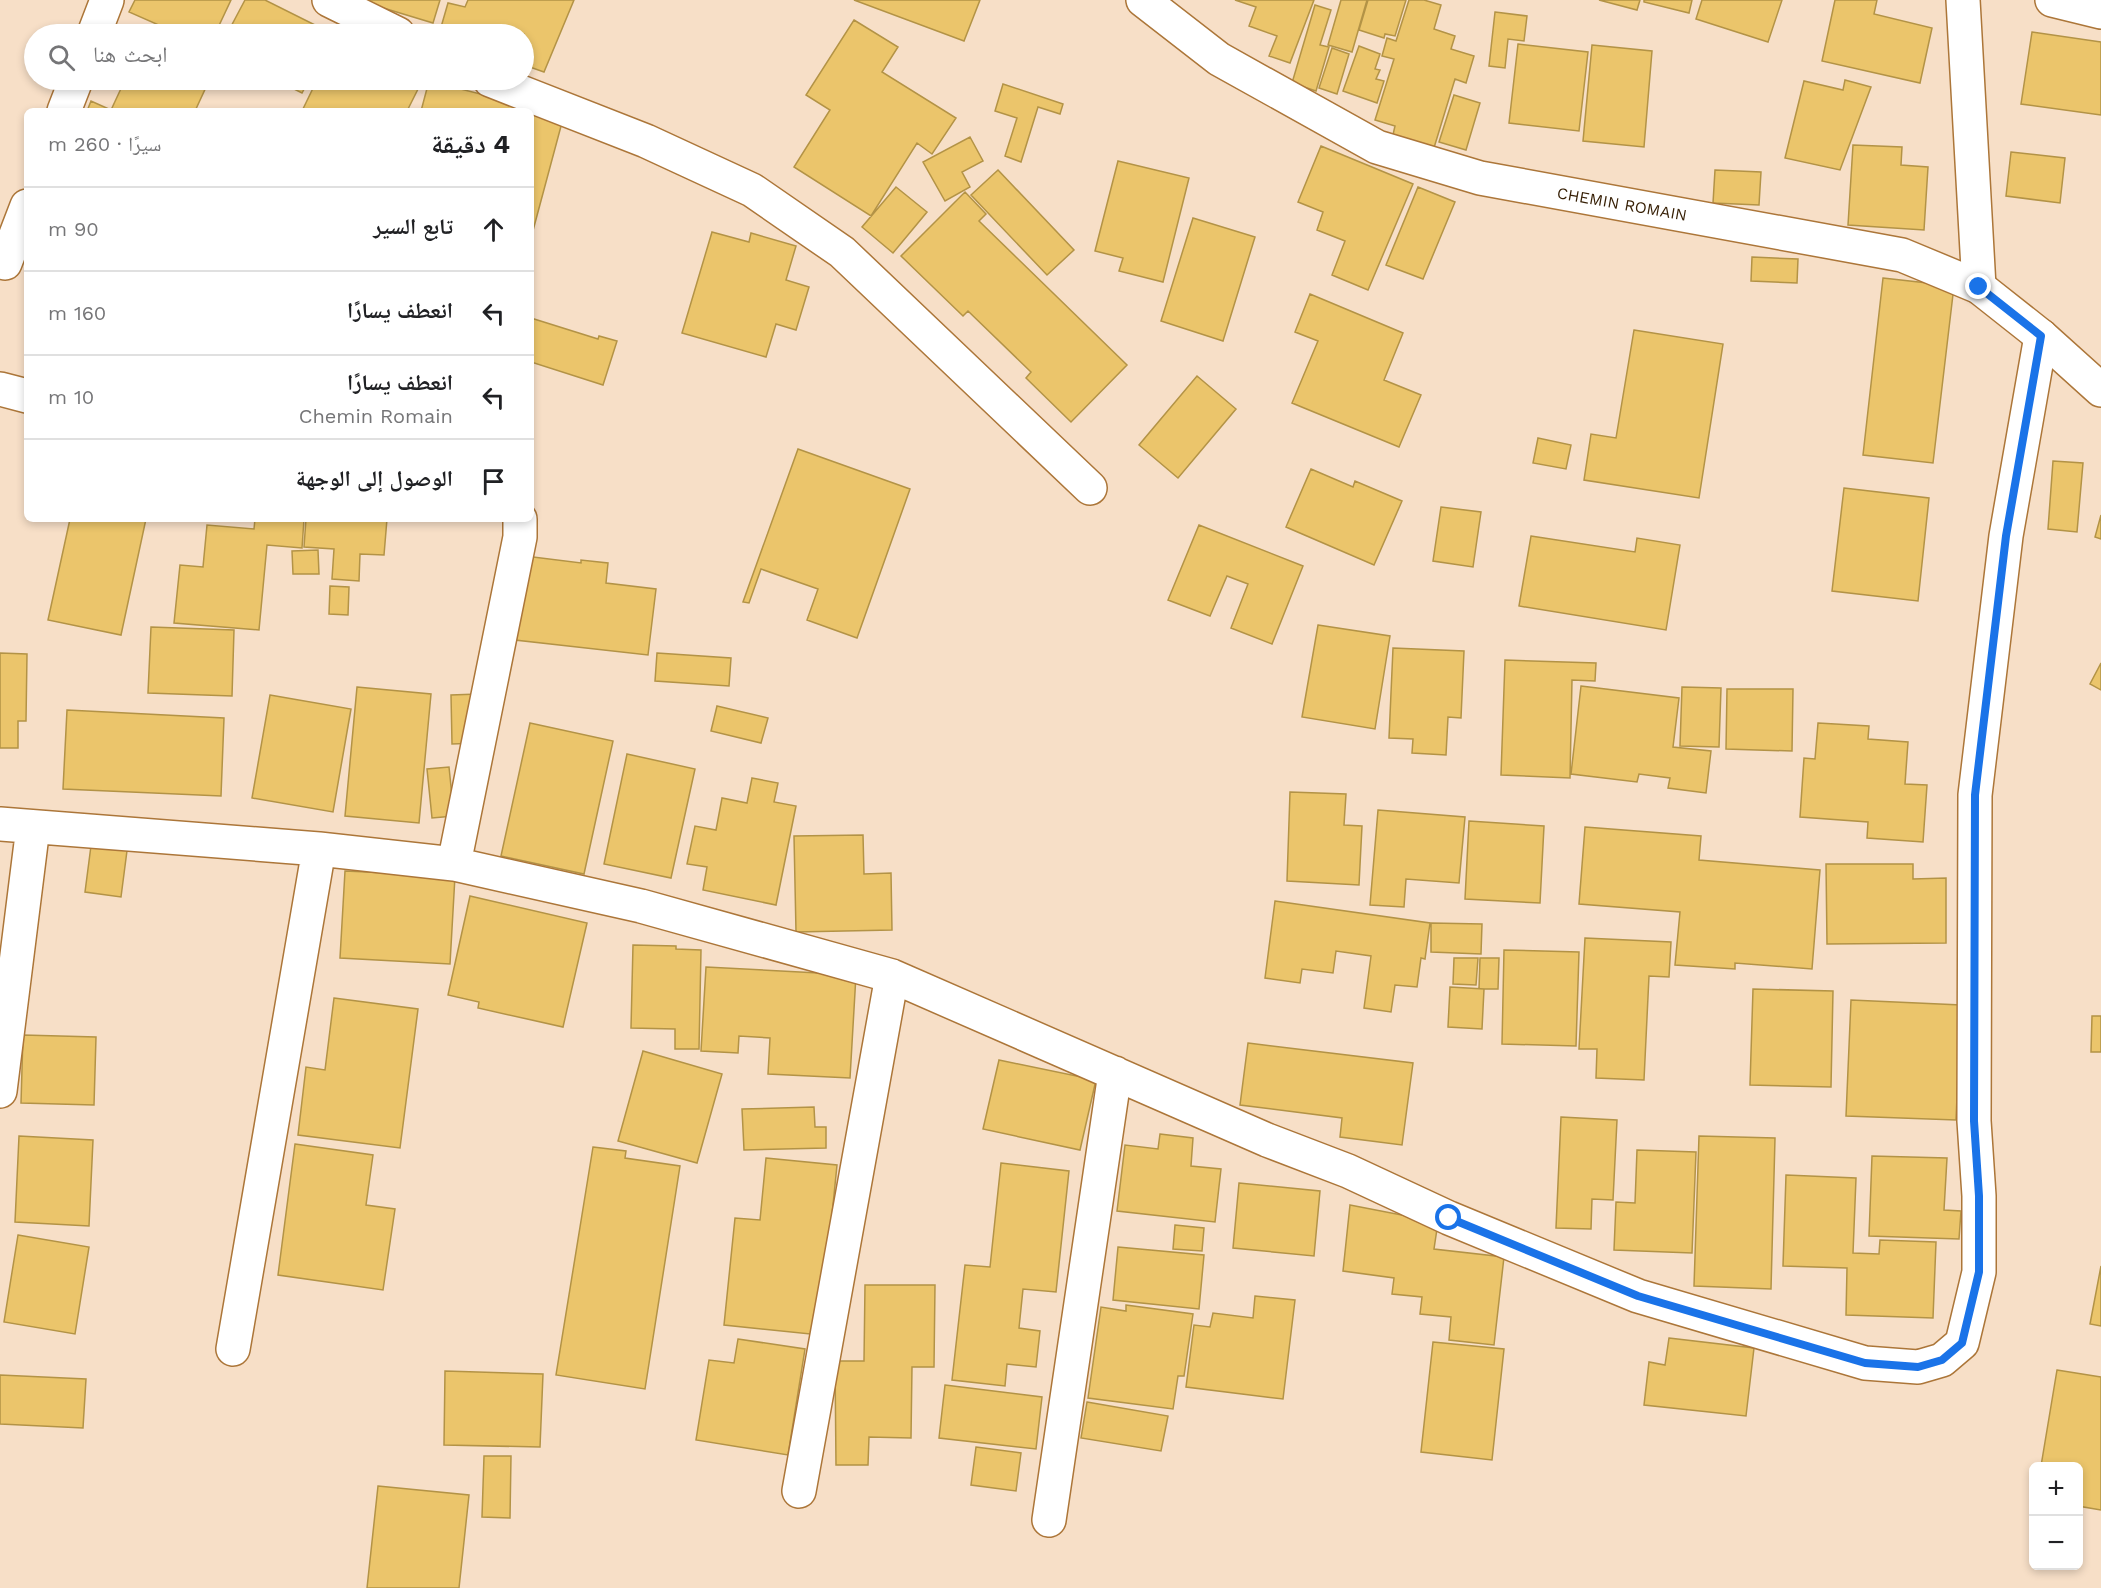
<!DOCTYPE html>
<html lang="ar">
<meta charset="utf-8">
<style>
:root{--surface:#fff;--page:#f2f2f2;--text:#202124;--muted:#757577;--line:#e0e0e0}
body{margin:0;font-family:"Work Sans","Noto Naskh Arabic",sans-serif;background:var(--page);color:var(--text);direction:rtl}
.controls{position:absolute;right:18px;bottom:18px;display:grid;overflow:hidden;border-radius:9px;box-shadow:0 3px 9px #0003}
.controls button{width:54px;height:54px;display:grid;place-items:center;padding:0;border:0;border-bottom:2px solid var(--line);background:var(--surface);color:var(--text);font:30px sans-serif}
.stop{position:absolute;width:18px;height:18px;margin:-14px;border:4px solid #1a73e8;border-radius:50%;background:#fff}
.stop.end{background:#1a73e8;border-color:#fff;box-shadow:0 2px 6px #0008}
.list{margin:0;padding:0;list-style:none}
h2{display:flex;justify-content:space-between;align-items:center;height:78px;margin:0;padding:0 24px;font-size:26px}
h2 small{font-size:20px;font-weight:400;color:var(--muted)}
.list li{display:grid;grid-template-columns:39px 1fr auto;gap:18px;align-items:center;box-sizing:border-box;height:84px;padding:0 24px;border-top:2px solid var(--line)}
.list b{display:block;font-size:22px;white-space:nowrap}
.list p{margin:0;font-size:20px;white-space:nowrap;color:var(--muted)}
.list em{font-size:20px;font-style:normal;color:var(--muted)}
.icon{flex:none;width:33px;height:33px;fill:none;stroke:currentColor;stroke-width:2;stroke-linecap:round;stroke-linejoin:round}
.map{position:relative;flex:none;width:2101px;height:1588px;overflow:hidden;direction:ltr}
.search{position:absolute;background:var(--surface);box-shadow:0 3px 9px #0003;left:24px;top:24px;width:510px;height:66px;display:flex;align-items:center;gap:15px;box-sizing:border-box;padding:0 21px;border-radius:33px;color:var(--muted);font-size:22px}
.panel{position:absolute;background:var(--surface);box-shadow:0 3px 9px #0003;left:24px;top:108px;width:510px;height:414px;border-radius:9px;direction:rtl}
.map>svg:first-child{display:block}
.building{fill:#ebc56b;stroke:#b39346;stroke-width:1.5}
.lines{fill:none;stroke-linecap:round;stroke-linejoin:round}
.street-casing{stroke:#ac7639;stroke-width:36}
.secondary-casing{stroke:#ac7639;stroke-width:36}
.street{stroke:#fff;stroke-width:33}
.secondary{stroke:#fff;stroke-width:33}
.route{stroke:#1a73e8;stroke-width:8}
.labels{text-anchor:middle;dominant-baseline:central;stroke-width:4.5;stroke-linejoin:round;paint-order:stroke}
.street-label{font-size:16px;fill:#372006;stroke:#fff}
</style>
<div class="map">
<svg width="2101" height="1588" viewBox="0 0 2101 1588">
<rect width="100%" height="100%" fill="#f7dfc7"/>
<path class="building" d="M135,0H231L215,34H179L129,12Z
M245,0H265L333,34H227Z
M357,0H440L433,23Z
M468,0H574L544,72L524,65V34H439L448,3L465,7Z
M854,0H980L964,41Z
M1235,0H1314L1290,63L1269,56L1277,36L1249,26L1256,7Z
M1341,0H1367L1352,52L1328,45Z
M1368,0H1406L1395,36L1385,34L1384,38L1359,30Z
M1409,0H1424L1441,5L1434,29L1455,36L1451,49L1474,56L1466,83L1455,79L1433,151L1392,139L1395,126L1375,120L1394,59L1382,56L1387,38L1396,41Z
M1599,0H1640L1637,10Z
M1644,0H1692L1689,13L1644,2Z
M1702,0H1782L1768,42L1696,19Z
M1835,0H1877L1874,14L1932,28L1920,83L1822,61Z
M1315,5L1331,10L1320,45L1329,47L1316,91L1292,83Z
M1495,12L1527,16L1524,41L1508,39L1505,68L1489,66Z
M854,20L898,47L882,72L956,118L932,154L917,143L871,216L794,167L830,110L806,95Z
M2032,32L2101,42V115L2021,104Z
M1518,44L1588,52L1579,131L1509,123Z
M1592,45L1652,51L1644,147L1583,141Z
M1359,46L1380,54L1375,69L1380,70L1376,79L1384,81L1377,103L1343,91Z
M1332,48L1349,54L1337,94L1319,88Z
M125,80H196L207,85L195,111H87L91,101L111,110Z
M276,80H309L302,93Z
M317,80H415L421,83L407,111H302Z
M1845,80L1871,87L1840,170L1785,158L1804,81L1843,90Z
M429,81L564,115L531,238V111H421Z
M1003,84L1063,104L1060,114L1038,107L1021,162L1005,156L1017,118L995,111Z
M1454,95L1480,103L1466,150L1439,142Z
M970,137L983,161L962,172L970,187L945,201L923,162Z
M1853,145L1902,147L1901,165L1928,167L1924,230L1848,225Z
M1321,146L1413,184L1368,290L1332,275L1345,241L1317,230L1323,212L1298,202Z
M2011,152L2065,158L2060,203L2006,196Z
M1118,161L1189,178L1163,282L1119,271L1123,258L1095,251Z
M998,170L1074,250L1047,275L971,195Z
M1715,170L1761,172L1759,205L1713,203Z
M896,187L927,212L893,253L862,227Z
M1418,187L1455,202L1423,279L1386,265Z
M965,192L986,214L979,221L1127,365L1071,422L1026,378L1031,372L968,311L963,316L901,256Z
M1193,218L1255,237L1223,341L1161,321Z
M712,232L749,242L751,233L796,246L786,280L809,287L796,330L776,324L766,357L682,333Z
M1752,257L1798,259L1797,283L1751,281Z
M1883,278L1954,286L1933,463L1863,455Z
M1310,294L1403,333L1384,380L1421,395L1399,447L1292,403L1318,341L1295,332Z
M531,318L598,339L599,336L617,341L603,385L531,362Z
M1634,330L1723,344L1699,498L1584,480L1591,434L1616,438Z
M1197,376L1236,409L1178,478L1139,445Z
M1538,438L1571,445L1566,469L1533,463Z
M798,449L910,489L857,638L807,620L818,589L761,569L749,603L743,602Z
M2053,461L2083,463L2077,532L2048,529Z
M1311,469L1353,487L1355,481L1402,501L1374,565L1286,527Z
M1844,488L1929,498L1918,601L1832,591Z
M1441,507L1481,512L1473,567L1433,561Z
M2101,515V539L2095,537Z
M70,519H146L121,635L48,620Z
M255,519H304L302,548L267,545L259,630L174,623L180,565L203,567L207,525L254,529Z
M306,519H387L384,555L360,554L359,581L332,579L334,549L304,547Z
M1199,525L1303,566L1272,644L1231,628L1248,584L1227,576L1210,616L1168,600Z
M1531,536L1635,552L1637,538L1680,545L1666,630L1519,606Z
M318,550L319,574H293L292,551Z
M525,556L581,563V560L608,563L606,583L656,589L648,655L515,640Z
M330,586L349,587L348,615L329,614Z
M1318,625L1390,636L1375,729L1302,717Z
M151,627L234,630L232,696L148,693Z
M1393,648L1464,651L1461,718L1448,717L1446,755L1412,753L1413,739L1389,738Z
M0,653L27,654L26,721H18V748H0Z
M657,653L731,658L729,686L655,681Z
M1505,660L1596,663L1595,681L1572,680L1570,778L1501,775Z
M2101,663V690L2090,684Z
M1581,686L1679,698L1673,747L1711,751L1706,793L1668,788L1670,778L1639,774L1637,782L1571,774Z
M357,687L431,694L419,823L345,816Z
M1682,687L1721,688L1719,747L1680,746Z
M1727,689H1793L1792,751L1726,749Z
M478,694V743L452,744L451,695Z
M270,695L351,709L333,812L252,798Z
M717,706L768,718L761,743L711,731Z
M67,710L224,718L221,796L63,789Z
M530,723L613,741L584,874L501,856Z
M1818,723L1869,726L1868,739L1908,742L1905,784L1927,785L1923,842L1867,838L1868,822L1800,817L1804,758L1815,759Z
M627,754L695,769L671,878L604,864Z
M449,767L454,816L432,818L427,769Z
M752,778L778,783L774,802L796,806L776,905L703,890L707,867L687,864L695,826L716,830L722,798L747,803Z
M1290,792L1346,794L1344,825L1362,826L1359,885L1287,881Z
M1378,810L1465,817L1459,883L1406,879L1404,907L1370,905Z
M1469,821L1544,826L1540,903L1465,899Z
M1585,827L1701,836L1699,860L1820,870L1812,969L1735,963V969L1675,965L1680,912L1579,904Z
M863,835L864,874L891,873L892,930L796,932L794,836Z
M92,838L128,843L121,897L85,892Z
M1826,864H1913V879L1946,878V943L1827,944Z
M345,871L455,876L450,964L340,958Z
M470,896L587,923L563,1027L478,1008L479,1002L448,995Z
M1275,901L1430,923L1425,959L1421,958L1417,987L1395,985L1391,1012L1364,1008L1371,956L1336,951L1333,973L1302,969L1300,983L1265,978Z
M1431,923L1482,924L1481,954L1431,952Z
M1585,938L1671,942L1669,977L1649,976L1644,1080L1596,1078L1597,1049H1579Z
M633,945L676,946V949L701,950L699,1049H675V1029L631,1028Z
M1504,950L1579,952L1576,1046L1502,1044Z
M1454,958H1478L1476,985L1453,984Z
M1480,958H1499L1498,989H1479Z
M706,967L856,975L850,1078L768,1074L770,1038L739,1036L738,1053L701,1051Z
M1450,987L1484,989L1482,1029L1448,1027Z
M1753,989L1833,991L1831,1087L1750,1085Z
M334,998L418,1009L400,1148L298,1135L306,1067L325,1070Z
M1851,1000L1961,1005L1956,1120L1846,1116Z
M2092,1016H2101V1052H2091Z
M23,1035L96,1037L94,1105L21,1103Z
M1248,1043L1413,1063L1402,1145L1340,1137L1342,1118L1240,1105Z
M643,1051L722,1074L697,1163L618,1141Z
M999,1060L1096,1080L1080,1150L983,1129Z
M814,1107L815,1127H826V1148L744,1150L742,1109Z
M1561,1117L1617,1120L1613,1200L1592,1199L1591,1229L1556,1228Z
M1160,1134L1193,1138L1191,1166L1221,1169L1215,1222L1117,1211L1125,1145L1158,1149Z
M19,1136L93,1140L89,1226L15,1222Z
M1699,1136L1775,1138L1771,1289L1694,1286Z
M295,1144L373,1155L366,1205L395,1209L383,1290L278,1275Z
M593,1147L626,1151L625,1158L680,1166L645,1389L556,1375Z
M1637,1150L1696,1152L1692,1253L1614,1250L1616,1202L1635,1203Z
M1872,1156L1947,1158L1944,1210L1961,1211L1959,1239L1869,1236Z
M766,1158L837,1165L820,1335L724,1325L735,1218L760,1220Z
M1001,1163L1069,1171L1056,1292L1023,1289L1019,1328L1040,1331L1036,1367L1007,1364L1005,1386L952,1380L965,1265L990,1267Z
M1786,1175L1856,1178L1853,1253L1879,1254L1880,1240L1936,1242L1933,1318L1846,1315L1847,1268L1783,1266Z
M1239,1183L1320,1191L1314,1256L1233,1248Z
M1350,1205L1438,1222L1434,1249L1504,1257L1494,1345L1449,1340L1451,1317L1420,1314L1422,1297L1392,1294L1394,1278L1343,1271Z
M1175,1225L1204,1228L1202,1251L1173,1249Z
M18,1235L89,1247L75,1334L4,1322Z
M1118,1247L1204,1255L1199,1309L1113,1300Z
M2101,1266V1326L2090,1324Z
M865,1285H935L934,1367H912L911,1438L869,1437L868,1465H836L835,1361H864Z
M1255,1296L1295,1300L1283,1399L1186,1387L1194,1325L1210,1327L1213,1313L1253,1318Z
M1126,1305L1193,1314L1184,1376H1178L1173,1409L1088,1398L1101,1307L1126,1311Z
M1669,1338L1754,1348L1746,1416L1644,1405L1649,1362L1665,1365Z
M738,1339L805,1349L788,1455L696,1440L709,1360L734,1363Z
M1433,1342L1504,1349L1492,1460L1421,1452Z
M2057,1370L2101,1377V1510L2078,1506V1466H2041Z
M445,1371L543,1374L540,1447L444,1445Z
M0,1375L86,1379L83,1428L0,1424Z
M945,1385L1042,1397L1036,1449L939,1438Z
M1087,1402L1168,1416L1161,1451L1081,1438Z
M976,1447L1021,1453L1016,1491L971,1485Z
M484,1456H511L510,1518L482,1517Z
M378,1486L469,1495L459,1588H367Z"/>
<g class="lines">
<defs>
<path id="street" d="M329,0L398,34
M1963,0L1979,287
M2052,0L2101,12
M94,34L107,0
M490,80L646,141L752,190L842,252L1090,488
M64,111L76,80
M5,263L27,206
M0,389L27,396
M0,824L319,849L454,864L641,906L892,976L1267,1140L1348,1171L1449,1218L1638,1296L1865,1363L1918,1367L1942,1360L1962,1343L1979,1272V1196L1974,1121L1975,795L2006,536L2041,336
M454,864L520,537V519
M0,1091L33,827
M233,1349L319,849
M799,1491L892,976
M1049,1520L1115,1073"/>
<path id="secondary" d="M1143,0L1219,59L1377,147L1480,178L1902,255L1979,287L2041,336L2101,390"/>
</defs>
<use href="#street" class="street-casing"/>
<use href="#secondary" class="secondary-casing"/>
<use href="#street" class="street"/>
<use href="#secondary" class="secondary"/>
</g>
<g class="lines">
<path class="route" d="M1449,1218L1638,1296L1865,1363L1918,1367L1942,1360L1962,1343L1979,1272V1196L1974,1121L1975,795L2006,536L2041,336L1979,287"/>
</g>
<g class="labels">
<g class="street-label">
<text transform="translate(1622 204) rotate(10)">CHEMIN ROMAIN</text>
</g>
</g>
</svg>
<div class="controls">
<button>+</button>
<button>−</button>
</div>
<div class="stop" style="left:1449px;top:1218px"></div>
<div class="stop end" style="left:1979px;top:287px"></div>
<div class="search"><svg class="icon" aria-label="search" viewBox="0 0 24 24"><circle cx="10" cy="10" r="6"/><path d="M15 15l6 6"/></svg>ابحث هنا</div>
<section class="panel">
<h2>4 دقيقة<small>سيرًا · 260 m</small></h2>
<ul class="list">
<li><svg class="icon" aria-label="ahead" viewBox="0 0 24 24"><path d="M12 20V5M6 11l6-6 6 6"/></svg><div><b>تابع السير</b></div><em>90 m</em></li>
<li><svg class="icon" aria-label="left" viewBox="0 0 24 24"><path d="M17 20v-9H6M10 6l-5 5 5 5"/></svg><div><b>انعطف يسارًا</b></div><em>160 m</em></li>
<li><svg class="icon" aria-label="left" viewBox="0 0 24 24"><path d="M17 20v-9H6M10 6l-5 5 5 5"/></svg><div><b>انعطف يسارًا</b><p>Chemin Romain</p></div><em>10 m</em></li>
<li><svg class="icon" aria-label="arrive" viewBox="0 0 24 24"><path d="M6 21V4h12l-3 4 3 4H6"/></svg><div><b>الوصول إلى الوجهة</b></div></li>
</ul>
</section>
</div>
